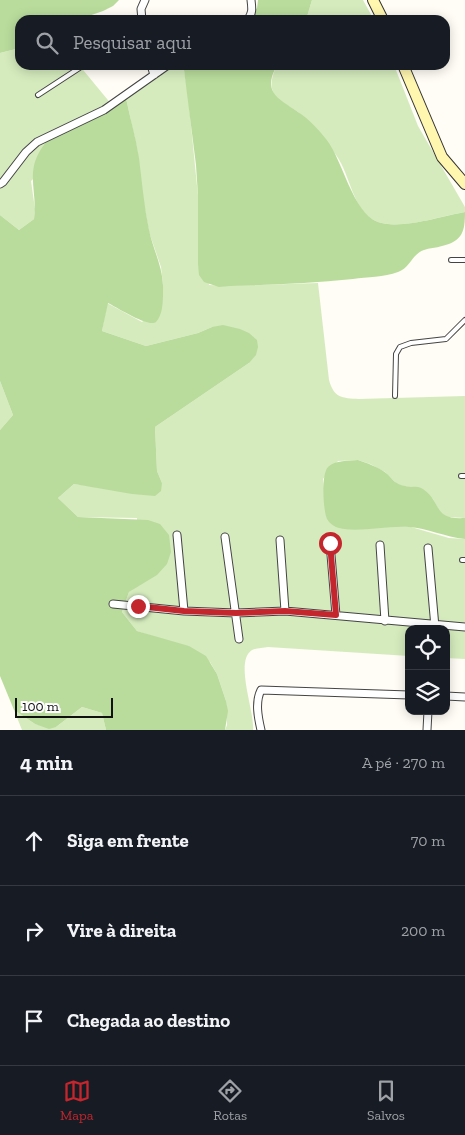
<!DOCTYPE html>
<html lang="pt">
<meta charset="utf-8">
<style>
:root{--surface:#171b24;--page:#242831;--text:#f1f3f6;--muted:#9ea1a6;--line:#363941;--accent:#c4262e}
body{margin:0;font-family:"Zilla Slab",serif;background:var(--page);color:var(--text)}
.controls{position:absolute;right:15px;bottom:15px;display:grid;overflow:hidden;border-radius:10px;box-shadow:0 2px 12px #0003}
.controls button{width:45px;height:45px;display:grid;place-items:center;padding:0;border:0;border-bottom:1px solid var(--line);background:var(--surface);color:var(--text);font:25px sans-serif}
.scale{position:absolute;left:15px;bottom:12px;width:98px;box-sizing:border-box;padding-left:5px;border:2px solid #111;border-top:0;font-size:14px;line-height:18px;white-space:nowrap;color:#111;-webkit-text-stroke:4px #fff;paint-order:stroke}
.stop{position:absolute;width:15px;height:15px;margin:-11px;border:4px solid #c4262e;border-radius:50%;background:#fff}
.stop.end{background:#c4262e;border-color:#fff;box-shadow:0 1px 5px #0008}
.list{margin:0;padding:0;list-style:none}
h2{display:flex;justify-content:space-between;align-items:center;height:65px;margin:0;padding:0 20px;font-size:21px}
h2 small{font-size:16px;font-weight:400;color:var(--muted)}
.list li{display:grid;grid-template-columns:32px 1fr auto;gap:15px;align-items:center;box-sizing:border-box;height:90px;padding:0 20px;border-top:1px solid var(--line)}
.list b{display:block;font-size:19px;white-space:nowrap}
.list em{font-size:16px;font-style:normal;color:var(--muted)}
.icon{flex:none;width:28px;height:28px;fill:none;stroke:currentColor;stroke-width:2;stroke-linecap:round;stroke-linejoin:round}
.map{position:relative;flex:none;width:465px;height:730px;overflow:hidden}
.search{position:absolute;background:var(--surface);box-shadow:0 2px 12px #0003;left:15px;right:15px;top:15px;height:55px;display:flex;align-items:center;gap:12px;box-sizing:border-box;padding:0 18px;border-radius:15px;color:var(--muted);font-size:19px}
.sheet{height:335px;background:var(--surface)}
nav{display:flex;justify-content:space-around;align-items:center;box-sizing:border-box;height:70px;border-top:1px solid var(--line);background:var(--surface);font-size:14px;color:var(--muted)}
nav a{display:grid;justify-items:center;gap:2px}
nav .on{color:var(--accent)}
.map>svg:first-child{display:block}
.green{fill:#d5ebbd}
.forest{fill:#b9dc9c}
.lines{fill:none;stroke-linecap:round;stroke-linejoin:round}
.lane-casing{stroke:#444;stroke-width:6}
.street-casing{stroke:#444;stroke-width:9}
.secondary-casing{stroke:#333;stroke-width:12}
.lane{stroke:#fff;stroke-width:4}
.street{stroke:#fff;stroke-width:7}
.secondary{stroke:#fff6b0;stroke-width:10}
.route{stroke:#c4262e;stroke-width:6}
</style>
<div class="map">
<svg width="465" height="730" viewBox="0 0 465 730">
<rect width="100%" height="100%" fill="#fffdf5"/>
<path class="green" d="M312,0H363L374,20H306Z
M20,48V65H79L112,105L31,181L35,209L34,219L19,230L0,215V53Z
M170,65H186L184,70L188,95L198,196L209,285L230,286L318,283L329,380C334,398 342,398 359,399L465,396V518L447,517L439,511L433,499L414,487L403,486L397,484L385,472L370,464L358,460L338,461L323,479L327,518L411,527L449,538L465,539V659L446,658V629H409V656L268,647C263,648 256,648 252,650C234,661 255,712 253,730H225L227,725L226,701L217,674L210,662L158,638L137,631L122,612L129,592L138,585L137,518L78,517L58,498L74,484L90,486L162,483L157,471L155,427L249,363L212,327L198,333L146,346L102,331L107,303L142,322L162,303L163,284L161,267L149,232L142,192L137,148L126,98Z
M277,65H394L418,126L465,207V212C441,216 401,230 378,222C352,212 351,175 336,155C328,144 308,120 298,112C291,106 279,104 274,94C269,85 273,73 277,65Z
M0,381L13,415L0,430Z
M82,707L102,713L106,730H22L14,710L35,724L56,727Z"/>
<path class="forest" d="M0,0H119L113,6L103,11L77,20H65L55,18L45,20H20V48L0,53Z
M258,0H312L306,20H249L257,8Z
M186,65H277C262,93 278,98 298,112C309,119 318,129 326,139C343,160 352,212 378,222C400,230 442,216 465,212C465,231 463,241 442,246C436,248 429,248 424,250C412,254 410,268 398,272C384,277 367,277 353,279C312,283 271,285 230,286L219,287L204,282L199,275L198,264V196L196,165L184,70Z
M126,98C130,118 136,138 139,158C142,182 144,206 149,230C153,249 162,265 163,285C163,296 164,314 156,322C149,328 116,307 108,303L102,331L146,346L198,333L212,327L223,325L240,329L249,333L257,340L258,347L256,355L249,363L155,427L157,471L162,483L161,491L155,496L132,494L74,484L58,498L78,517L148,520L160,524L169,535L171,552L167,564L157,575L129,592L122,612L137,631L189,646L206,656L217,674L226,701L228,711L225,730H106L102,713L82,707L56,727L49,729L35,724L14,710L0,676V430L13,415L0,381V215L19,230L34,219C38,188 23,171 46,142Z
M358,460C367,463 378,467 386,473C391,477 394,483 401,485C408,488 417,485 423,489C443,503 432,520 465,518V539C445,537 427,528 409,527C388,525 358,533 339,528C335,527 330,524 327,519C323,510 321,474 328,467C335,460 349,461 358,460Z"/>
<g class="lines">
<defs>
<path id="lane" d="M38,95L84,65
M451,260H465
M395,396L396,354L400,347L411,343L446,339L465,320
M461,476H465
M462,560H465"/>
<path id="street" d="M142,20L141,9L145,0
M247,20C253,14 252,8 251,0
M151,65L154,75
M0,184L3,182L26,152L37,142L104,110L168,65
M177,535L184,611
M225,537L239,639
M280,540L285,611
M330,543L336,615
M380,545L385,621
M428,548L435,627
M113,604L184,611L236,613L285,611L465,627
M446,696L465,697
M261,730C258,717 255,702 261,690L409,695
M427,730L428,711"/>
<path id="secondary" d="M373,0L383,20
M403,65L442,157L465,184"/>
</defs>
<use href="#lane" class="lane-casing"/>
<use href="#street" class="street-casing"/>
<use href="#secondary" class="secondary-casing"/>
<use href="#lane" class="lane"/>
<use href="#street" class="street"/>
<use href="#secondary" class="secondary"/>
</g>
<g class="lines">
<path class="route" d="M138,606L184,611L236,613L285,611L336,615L330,543"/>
</g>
</svg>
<div class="controls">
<button><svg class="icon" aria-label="locate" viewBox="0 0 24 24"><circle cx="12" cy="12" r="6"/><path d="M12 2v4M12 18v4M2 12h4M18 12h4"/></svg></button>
<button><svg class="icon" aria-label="layers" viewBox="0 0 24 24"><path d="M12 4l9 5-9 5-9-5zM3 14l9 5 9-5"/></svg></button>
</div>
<div class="scale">100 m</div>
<div class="stop" style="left:330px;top:543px"></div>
<div class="stop end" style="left:138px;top:606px"></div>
<div class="search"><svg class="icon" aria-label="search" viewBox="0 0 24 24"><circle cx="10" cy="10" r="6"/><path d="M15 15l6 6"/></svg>Pesquisar aqui</div>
</div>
<section class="sheet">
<h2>4 min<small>A pé · 270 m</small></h2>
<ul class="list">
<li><svg class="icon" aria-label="ahead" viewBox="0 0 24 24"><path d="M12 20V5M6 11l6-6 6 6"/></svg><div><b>Siga em frente</b></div><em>70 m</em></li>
<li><svg class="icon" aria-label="right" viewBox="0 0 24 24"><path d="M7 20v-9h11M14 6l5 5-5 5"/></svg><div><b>Vire à direita</b></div><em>200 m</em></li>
<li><svg class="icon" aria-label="arrive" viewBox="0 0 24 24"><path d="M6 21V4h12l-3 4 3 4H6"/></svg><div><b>Chegada ao destino</b></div></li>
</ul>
</section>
<nav>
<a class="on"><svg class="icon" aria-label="map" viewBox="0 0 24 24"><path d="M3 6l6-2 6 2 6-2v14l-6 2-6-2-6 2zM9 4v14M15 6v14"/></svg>Mapa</a>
<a><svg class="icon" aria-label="directions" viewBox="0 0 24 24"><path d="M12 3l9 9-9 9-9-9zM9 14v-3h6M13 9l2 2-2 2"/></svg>Rotas</a>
<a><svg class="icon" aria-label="saved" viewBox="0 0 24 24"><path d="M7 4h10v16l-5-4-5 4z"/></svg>Salvos</a>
</nav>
